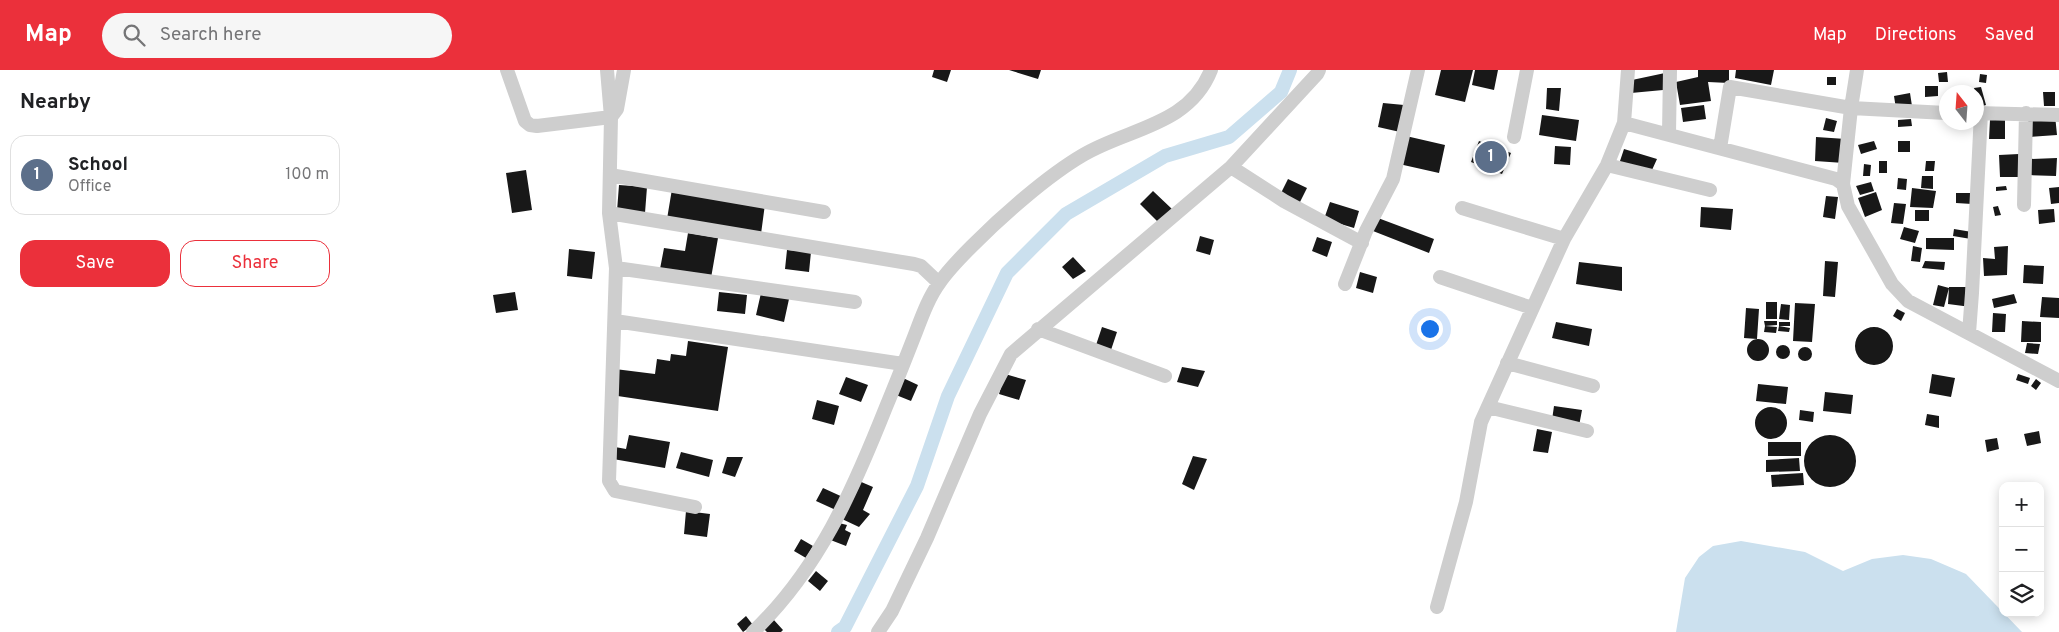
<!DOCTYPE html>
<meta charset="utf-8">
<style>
:root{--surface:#fff;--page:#f6f6f6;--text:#202124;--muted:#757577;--line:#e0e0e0;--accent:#eb303b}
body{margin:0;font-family:Overpass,sans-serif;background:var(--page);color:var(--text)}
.controls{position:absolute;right:15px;bottom:15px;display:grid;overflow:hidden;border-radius:10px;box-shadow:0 2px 12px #0003}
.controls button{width:45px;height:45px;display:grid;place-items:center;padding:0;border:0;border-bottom:1px solid var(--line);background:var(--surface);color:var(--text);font:25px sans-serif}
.compass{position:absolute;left:1589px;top:15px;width:45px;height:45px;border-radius:50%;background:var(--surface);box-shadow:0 2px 12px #0003;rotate:343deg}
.you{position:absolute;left:1079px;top:258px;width:18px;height:18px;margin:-12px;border:4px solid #fff;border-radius:50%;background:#1a73e8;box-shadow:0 0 0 8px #1a73e833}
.badge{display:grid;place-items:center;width:32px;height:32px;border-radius:50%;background:var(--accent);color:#fff;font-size:16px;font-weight:700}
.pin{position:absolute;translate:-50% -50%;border:2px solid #fff;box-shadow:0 1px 5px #0006}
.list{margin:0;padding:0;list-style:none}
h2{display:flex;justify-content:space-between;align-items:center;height:65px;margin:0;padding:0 20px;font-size:21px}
h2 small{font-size:16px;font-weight:400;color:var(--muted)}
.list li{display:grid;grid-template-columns:32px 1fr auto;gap:15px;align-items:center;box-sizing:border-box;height:80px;margin:0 10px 10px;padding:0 10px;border:1px solid var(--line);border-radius:15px}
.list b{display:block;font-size:19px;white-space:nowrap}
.list p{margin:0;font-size:16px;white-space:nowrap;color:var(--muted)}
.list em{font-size:16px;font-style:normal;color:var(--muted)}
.actions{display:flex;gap:10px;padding:15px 20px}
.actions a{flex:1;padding:11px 0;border:1px solid var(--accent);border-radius:15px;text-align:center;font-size:18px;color:var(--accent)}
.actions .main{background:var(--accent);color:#fff}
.icon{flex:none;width:28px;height:28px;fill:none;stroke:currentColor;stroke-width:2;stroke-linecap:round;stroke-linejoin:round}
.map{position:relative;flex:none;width:1709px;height:562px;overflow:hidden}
header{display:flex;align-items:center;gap:30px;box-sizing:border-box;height:70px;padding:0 25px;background:var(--accent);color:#fff}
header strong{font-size:24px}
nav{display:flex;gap:28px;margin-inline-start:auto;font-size:18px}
.search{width:350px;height:45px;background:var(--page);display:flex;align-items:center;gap:12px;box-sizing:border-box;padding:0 18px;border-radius:28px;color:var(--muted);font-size:19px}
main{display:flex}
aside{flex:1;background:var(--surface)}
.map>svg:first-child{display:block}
.water{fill:#cbe0ee}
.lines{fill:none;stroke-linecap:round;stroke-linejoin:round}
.canal{stroke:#cbe0ee;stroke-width:14}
.building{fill:#181818}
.minor{stroke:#cecece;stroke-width:14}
</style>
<header>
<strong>Map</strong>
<div class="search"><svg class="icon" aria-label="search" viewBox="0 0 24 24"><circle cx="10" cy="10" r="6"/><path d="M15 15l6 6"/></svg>Search here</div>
<nav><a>Map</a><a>Directions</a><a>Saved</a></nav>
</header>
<main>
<aside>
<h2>Nearby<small></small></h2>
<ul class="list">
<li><span class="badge" style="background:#5c6f8a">1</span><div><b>School</b><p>Office</p></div><em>100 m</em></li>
</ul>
<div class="actions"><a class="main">Save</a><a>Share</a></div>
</aside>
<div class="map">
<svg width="1709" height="562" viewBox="0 0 1709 562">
<rect width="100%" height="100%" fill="#fff"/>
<path class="water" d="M1391,471L1455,482L1493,501L1522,489L1553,485L1581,489L1616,504L1672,562H1326L1335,508L1349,487L1363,476Z"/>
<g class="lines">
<path class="canal" d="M488,562L495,557L567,416L598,326L657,203L716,144L815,86L879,67L931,22L940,0"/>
</g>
<path class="building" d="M584,0H601L597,12L582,7Z
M659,0H691L688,9Z
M1091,0H1123L1115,32L1085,25Z
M1125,0H1148L1144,20L1122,15Z
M1348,0H1379V13L1358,12L1361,31L1330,35L1326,12L1348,7Z
M1386,0H1424L1421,15L1385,8Z
M1597,2L1598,12H1589L1588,3Z
M1315,3L1313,20L1281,23L1282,10Z
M1630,4L1637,5L1636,13L1629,12Z
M1477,7H1486V15H1477Z
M1575,16H1588V26L1575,27Z
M1631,17L1636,35L1629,37L1624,18Z
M1197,18H1211L1209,41L1196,39Z
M1693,22H1705V36H1694Z
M1560,23L1562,36L1546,39L1544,26Z
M1033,33L1054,35L1050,62L1028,57Z
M1354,35L1356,49L1333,52L1331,38Z
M1192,45L1229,50L1226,71L1189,65Z
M1705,45L1707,65L1680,67L1678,47Z
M1476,48L1487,51L1484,62L1473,60Z
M1561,49L1562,56L1548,57V50Z
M1640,50H1655V69H1639Z
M1056,66L1095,75L1089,103L1049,94Z
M1466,67L1496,69L1494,93L1465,91Z
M1129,71L1161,83L1152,104L1121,92Z
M1524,71L1527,79L1511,84L1508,75Z
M1548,71H1560V82H1548Z
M1205,76L1221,77L1220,95L1204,94Z
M1274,79L1307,89L1302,100L1269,94Z
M1669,84L1670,107H1650L1649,85Z
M1707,88L1706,106L1678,105L1680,89Z
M1529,91H1537V103H1529Z
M1576,91H1585L1584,101H1575Z
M1514,94L1521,95L1520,106H1513Z
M176,100L182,140L162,143L156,103Z
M1572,106H1583V119L1571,118Z
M1548,108L1557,109L1556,120L1547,119Z
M938,109L957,118L948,136L929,127Z
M1521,112L1524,121L1510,125L1506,116Z
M269,115L297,117L295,143L267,141Z
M1656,116L1657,120L1646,121V117Z
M1709,117V133L1701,134L1699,118Z
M1562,118L1586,121L1583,138L1560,137Z
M322,119L415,134L411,164L317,149Z
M803,121L822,139L809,153L790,134Z
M1526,122L1532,140L1515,147L1508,128Z
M1606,123H1623L1622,134L1606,133Z
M1476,126L1488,127L1485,149L1473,147Z
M980,132L1009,141L1004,158L974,149Z
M1544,133L1556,134L1553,154L1541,153Z
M1648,136L1651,145L1645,146L1643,137Z
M1351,137L1383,139L1381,160L1350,157Z
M1704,139L1705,152L1689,154L1688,140Z
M1565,140H1579V151H1565Z
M1028,148L1084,169L1079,183L1023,161Z
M1554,157L1569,161L1565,173L1550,169Z
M1604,159L1622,162L1621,169L1603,166Z
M338,163L368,168L361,208L310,199L314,178L335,181Z
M850,166L864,170L860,185L846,181Z
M967,167L982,172L977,187L962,181Z
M1576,168H1604V180L1576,179Z
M1563,176L1572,178L1570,192L1561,191Z
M1658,176L1657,205L1634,206L1633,188L1645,189L1644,177Z
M219,179L245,182L242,209L217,206Z
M437,180L461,182L459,202L435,199Z
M723,187L736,201L723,209L712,197Z
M1475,191L1488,192L1485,227L1473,226Z
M1575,191L1595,192L1594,200L1572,198Z
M1229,192L1272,197V221L1226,214Z
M1674,195L1694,196L1693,214L1673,213Z
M1010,202L1027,207L1023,223L1006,218Z
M1588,215L1599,218L1594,237L1583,235Z
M1599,217H1621V237L1598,234Z
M165,222L168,240L146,243L143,225Z
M369,222L397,225L395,244L367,241Z
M411,223L439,229L434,252L406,245Z
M1664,224L1667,233L1644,238L1642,229Z
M1692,227L1709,228V248L1690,247Z
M1416,232H1427V249H1416Z
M1445,233L1465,234L1462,272L1443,271Z
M1431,234L1440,235L1439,250L1429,249Z
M1396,238L1409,239L1407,269L1394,268Z
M1547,239L1555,243L1551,251L1543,246Z
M1643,243L1656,244L1655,262H1642Z
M1414,251H1427V255L1415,256Z
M1672,251L1691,252V272H1671Z
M1206,252L1242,259L1239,276L1202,268Z
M1429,252H1440V256H1429Z
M1415,256L1427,257L1426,263L1414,262Z
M1429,256L1440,258L1439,262L1428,261Z
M752,257L767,262L760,283L745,278Z
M1505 276a19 19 0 1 1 38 0a19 19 0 1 1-38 0Z
M1397 280a11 11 0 1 1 22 0a11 11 0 1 1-22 0Z
M338,271L378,277L368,341L261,325L265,299L305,304L307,289L320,291L321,284L336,286Z
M1677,273L1690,274L1688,284L1675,283Z
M1426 282a7 7 0 1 1 14 0a7 7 0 1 1-14 0Z
M1448 284a7 7 0 1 1 14 0a7 7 0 1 1-14 0Z
M832,297L855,301L848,317L827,312Z
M655,304L676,310L669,330L649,324Z
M1582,304L1605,308L1601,327L1579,323Z
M1668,304L1680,308L1678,314L1666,310Z
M496,307L518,315L511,332L489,324Z
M553,308L568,315L561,331L546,325Z
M1686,309L1691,313L1686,320L1681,316Z
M1408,314L1438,317L1436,334L1406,331Z
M1475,322L1503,325L1501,344L1473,341Z
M467,330L489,336L484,355L462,349Z
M1204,336L1232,340L1229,356L1202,350Z
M1405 353a16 16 0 1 1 32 0a16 16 0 1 1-32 0Z
M1450,340L1464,342L1463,352L1449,350Z
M1577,344L1589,346V358L1575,355Z
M1187,359L1202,362L1198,383L1183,381Z
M1689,361L1691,373L1677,376L1674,364Z
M279,365L320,372L315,398L263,389L265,377L276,379Z
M1454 391a26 26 0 1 1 52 0a26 26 0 1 1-52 0Z
M1647,368L1649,379L1637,382L1635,370Z
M1418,372H1451V386H1418Z
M331,382L363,390L359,407L326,398Z
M843,386L857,389L844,420L832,414Z
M377,387H393L385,407L372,403Z
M1449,388L1450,401L1416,402V390Z
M1453,403L1454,415L1422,417L1421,405Z
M509,411L523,417L513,440L520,444L509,457L492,449Z
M473,418L495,428L488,441L466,431Z
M336,441L360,444L357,467L334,464Z
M489,453L497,455L495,460L501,463L496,476L478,469Z
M451,469L463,476L456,488L444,481Z
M466,501L478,511L470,521L458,511Z
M396,546L403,555L393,562L387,554Z
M423,549L433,560L431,562H417L414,559Z"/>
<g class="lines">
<path class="minor" d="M157,0L175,51L180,55L187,56L261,47L257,0
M274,0L267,39L261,47L259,143L266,198L259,411L265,421L345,437
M1626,43L1709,45
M1274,53L1486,109L1493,114L1498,136L1542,214L1558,231L1709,311
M1319,64L1320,0
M1164,67L1177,0
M1370,78L1380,17L1501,38L1596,43
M1257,95L1360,120
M881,97L934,131L1012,173
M260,105L474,142
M1493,114L1501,38L1507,0
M1674,135L1676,43
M1112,138L1214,169
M259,143L564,194L571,196L589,213
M266,198L505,232
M1090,207L1182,238
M995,214L1016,161L1043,109L1068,0
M265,251L553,294
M688,259L815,306
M1619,263L1622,223L1631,43
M1157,293L1243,316
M1138,337L1237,361
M1087,537L1116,432L1131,352L1214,169L1257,95L1274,53L1278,0
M403,562C469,499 503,420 536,337C546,313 555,290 564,267C571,249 578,228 590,212C599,199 611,187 622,176C652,146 697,106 733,85C778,58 839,56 861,0
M528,562L542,541L577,468L630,344L661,284L881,97L967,4L969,0"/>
</g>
</svg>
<div class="controls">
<button>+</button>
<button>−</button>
<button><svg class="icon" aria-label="layers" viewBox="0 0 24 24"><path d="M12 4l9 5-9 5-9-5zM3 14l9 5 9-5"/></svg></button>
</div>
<svg class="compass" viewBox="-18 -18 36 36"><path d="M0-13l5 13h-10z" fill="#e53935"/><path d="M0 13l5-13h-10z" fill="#757577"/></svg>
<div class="you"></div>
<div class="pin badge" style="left:1141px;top:87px;background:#5c6f8a">1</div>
</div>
</main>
